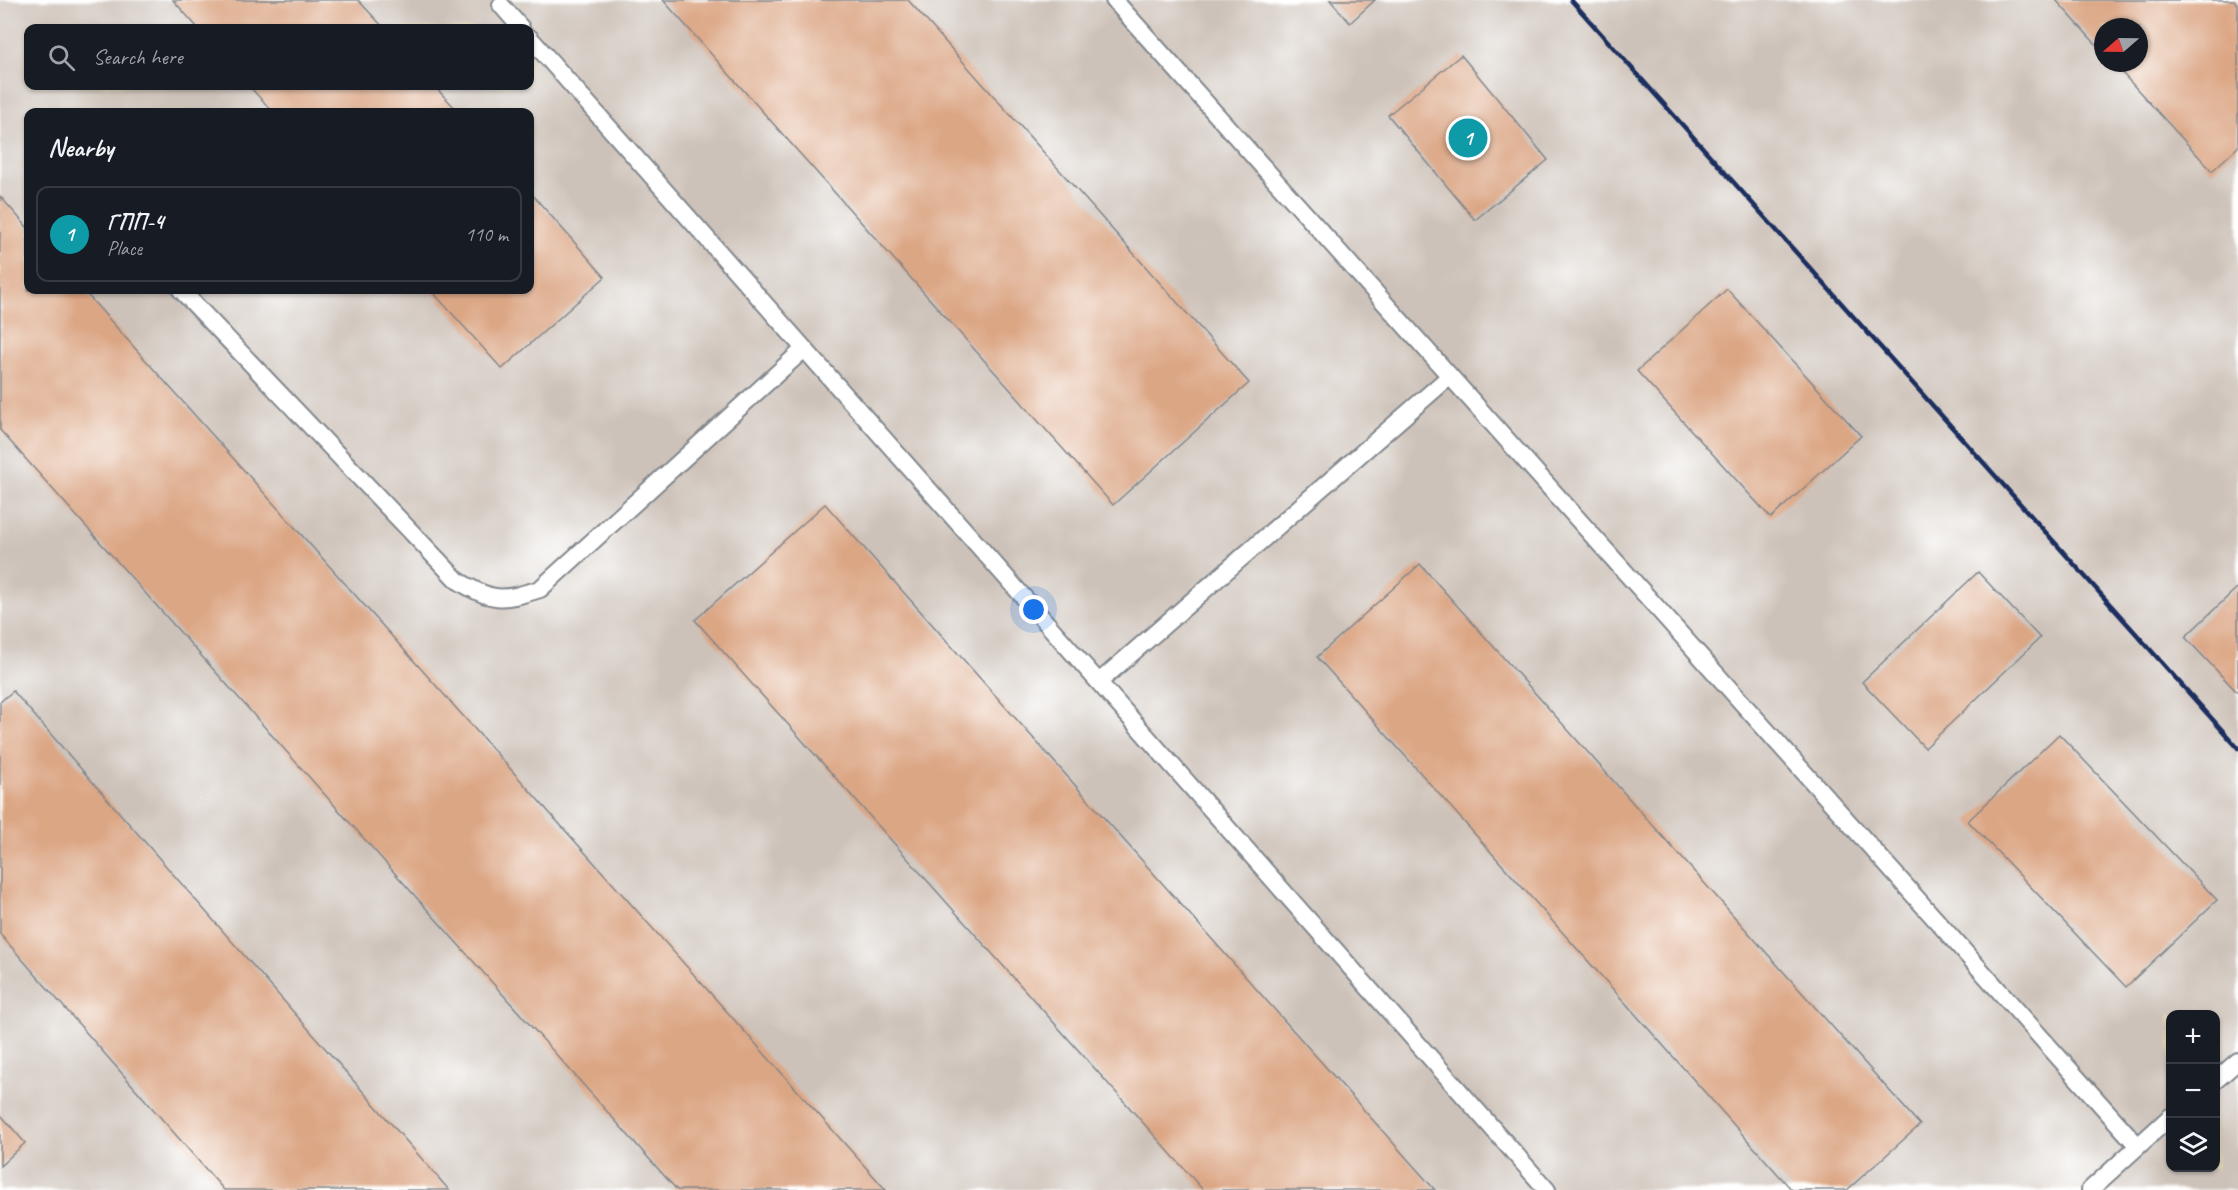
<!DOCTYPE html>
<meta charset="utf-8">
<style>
:root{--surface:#171b24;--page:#242831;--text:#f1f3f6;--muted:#9ea1a6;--line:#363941;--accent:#1f6fb2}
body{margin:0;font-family:Caveat,sans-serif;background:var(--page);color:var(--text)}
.controls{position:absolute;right:18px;bottom:18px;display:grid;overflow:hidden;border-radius:12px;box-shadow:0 2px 4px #0004}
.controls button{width:54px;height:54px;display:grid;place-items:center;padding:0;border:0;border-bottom:2px solid var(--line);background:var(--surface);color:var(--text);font:30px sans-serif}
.compass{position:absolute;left:2094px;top:18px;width:54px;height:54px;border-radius:50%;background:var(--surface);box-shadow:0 2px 4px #0004;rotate:250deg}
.you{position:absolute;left:1034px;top:610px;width:21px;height:21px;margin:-15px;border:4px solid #fff;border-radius:50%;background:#1a73e8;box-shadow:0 0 0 9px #1a73e833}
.badge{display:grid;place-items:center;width:39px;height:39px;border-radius:50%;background:var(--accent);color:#fff;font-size:20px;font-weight:700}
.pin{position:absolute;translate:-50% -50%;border:3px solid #fff;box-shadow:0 2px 6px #0006}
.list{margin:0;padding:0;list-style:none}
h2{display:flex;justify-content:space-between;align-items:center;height:78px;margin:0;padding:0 24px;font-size:26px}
h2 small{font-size:20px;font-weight:400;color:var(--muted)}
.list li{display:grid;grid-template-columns:39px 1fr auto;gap:18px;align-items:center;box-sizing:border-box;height:96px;margin:0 12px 12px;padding:0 12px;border:2px solid var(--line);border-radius:12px}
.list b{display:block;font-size:22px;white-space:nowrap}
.list p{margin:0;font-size:20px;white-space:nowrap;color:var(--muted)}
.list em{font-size:20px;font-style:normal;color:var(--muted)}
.icon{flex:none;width:33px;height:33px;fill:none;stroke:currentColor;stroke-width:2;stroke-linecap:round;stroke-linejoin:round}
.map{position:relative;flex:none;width:2238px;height:1190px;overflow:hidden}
.search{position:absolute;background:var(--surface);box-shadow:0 2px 4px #0004;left:24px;top:24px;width:510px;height:66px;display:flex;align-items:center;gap:15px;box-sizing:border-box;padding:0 21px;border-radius:12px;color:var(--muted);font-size:22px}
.panel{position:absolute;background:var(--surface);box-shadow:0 2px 4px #0004;left:24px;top:108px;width:510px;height:186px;border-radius:12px}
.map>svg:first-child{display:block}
.industrial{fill:#cdc2b9;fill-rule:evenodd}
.building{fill:#dba684}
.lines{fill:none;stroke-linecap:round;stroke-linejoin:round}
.lane-casing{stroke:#82878c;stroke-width:20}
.lane{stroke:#fff;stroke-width:16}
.rail{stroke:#1b2f5e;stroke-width:4.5}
</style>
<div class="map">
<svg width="2238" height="1190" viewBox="0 0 2238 1190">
<rect width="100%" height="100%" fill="#fff"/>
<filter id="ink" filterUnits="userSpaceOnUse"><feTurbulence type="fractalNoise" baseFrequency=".0167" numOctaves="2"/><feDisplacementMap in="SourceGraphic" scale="12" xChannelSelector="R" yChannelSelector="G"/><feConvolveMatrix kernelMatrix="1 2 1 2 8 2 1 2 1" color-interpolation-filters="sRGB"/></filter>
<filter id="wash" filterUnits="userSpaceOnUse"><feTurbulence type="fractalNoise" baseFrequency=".008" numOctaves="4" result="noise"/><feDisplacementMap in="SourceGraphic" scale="24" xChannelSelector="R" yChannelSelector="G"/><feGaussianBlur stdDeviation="1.35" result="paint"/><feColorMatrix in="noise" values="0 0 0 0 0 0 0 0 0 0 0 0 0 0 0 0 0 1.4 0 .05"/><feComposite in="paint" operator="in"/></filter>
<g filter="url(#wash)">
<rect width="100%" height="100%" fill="#e9dfbb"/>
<path class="industrial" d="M0,0H2238V1190H0ZM2103,27H2139V63H2103ZM28,28H530V86H28ZM28,112H530V290H28ZM2170,1014H2216V1168H2170Z"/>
<g id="blocks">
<path class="building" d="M173,0H358L384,28H198Z
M663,0H908L1249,383L1113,505Z
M1330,0H1375L1350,23Z
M2056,0H2234L2238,5V147L2212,171L2113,63H2139V27H2103V52Z
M1461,55L1548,160L1475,220L1388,115Z
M249,86H434L459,112H273Z
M530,192L605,277L502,369L431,290H530Z
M0,196L28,228V290H83L886,1190H677L0,430Z
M1727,289L1861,436L1771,518L1637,371Z
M825,504L1435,1190H1203L695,620Z
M1420,564L1920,1125L1847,1190H1792L1317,657Z
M1978,572L2040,638L1925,748L1862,682Z
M2238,587V693L2185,637Z
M13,691L449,1190H224L0,934V702Z
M2059,734L2217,900L2126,987L1968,821Z
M0,1114L25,1143L0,1166Z"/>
</g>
</g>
<g filter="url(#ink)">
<use href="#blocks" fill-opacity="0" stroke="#82878c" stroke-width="1.5"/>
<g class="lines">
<defs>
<path id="lane" d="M1114,0L2137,1145
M501,5L521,28
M530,38L1547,1190
M181,290L457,580C492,602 502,601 540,589L804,349
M1099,682L1450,376
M2216,1080L2238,1061
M2090,1190L2170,1117"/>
</defs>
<use href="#lane" class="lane-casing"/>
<use href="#lane" class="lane"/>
<path class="rail" d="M1571,0L2238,748"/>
</g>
</g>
</svg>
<div class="controls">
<button>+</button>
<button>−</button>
<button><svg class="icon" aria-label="layers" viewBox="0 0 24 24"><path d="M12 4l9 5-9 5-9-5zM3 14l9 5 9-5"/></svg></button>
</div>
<svg class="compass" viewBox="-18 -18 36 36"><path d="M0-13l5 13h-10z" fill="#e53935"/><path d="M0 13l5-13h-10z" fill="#9ea1a6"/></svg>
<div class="you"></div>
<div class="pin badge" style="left:1468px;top:138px;background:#0f9aa8">1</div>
<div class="search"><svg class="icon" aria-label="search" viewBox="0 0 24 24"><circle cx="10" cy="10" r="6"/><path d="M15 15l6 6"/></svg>Search here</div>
<section class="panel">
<h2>Nearby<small></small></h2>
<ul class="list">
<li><span class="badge" style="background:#0f9aa8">1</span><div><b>ГПП-4</b><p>Place</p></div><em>110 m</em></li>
</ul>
</section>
</div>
